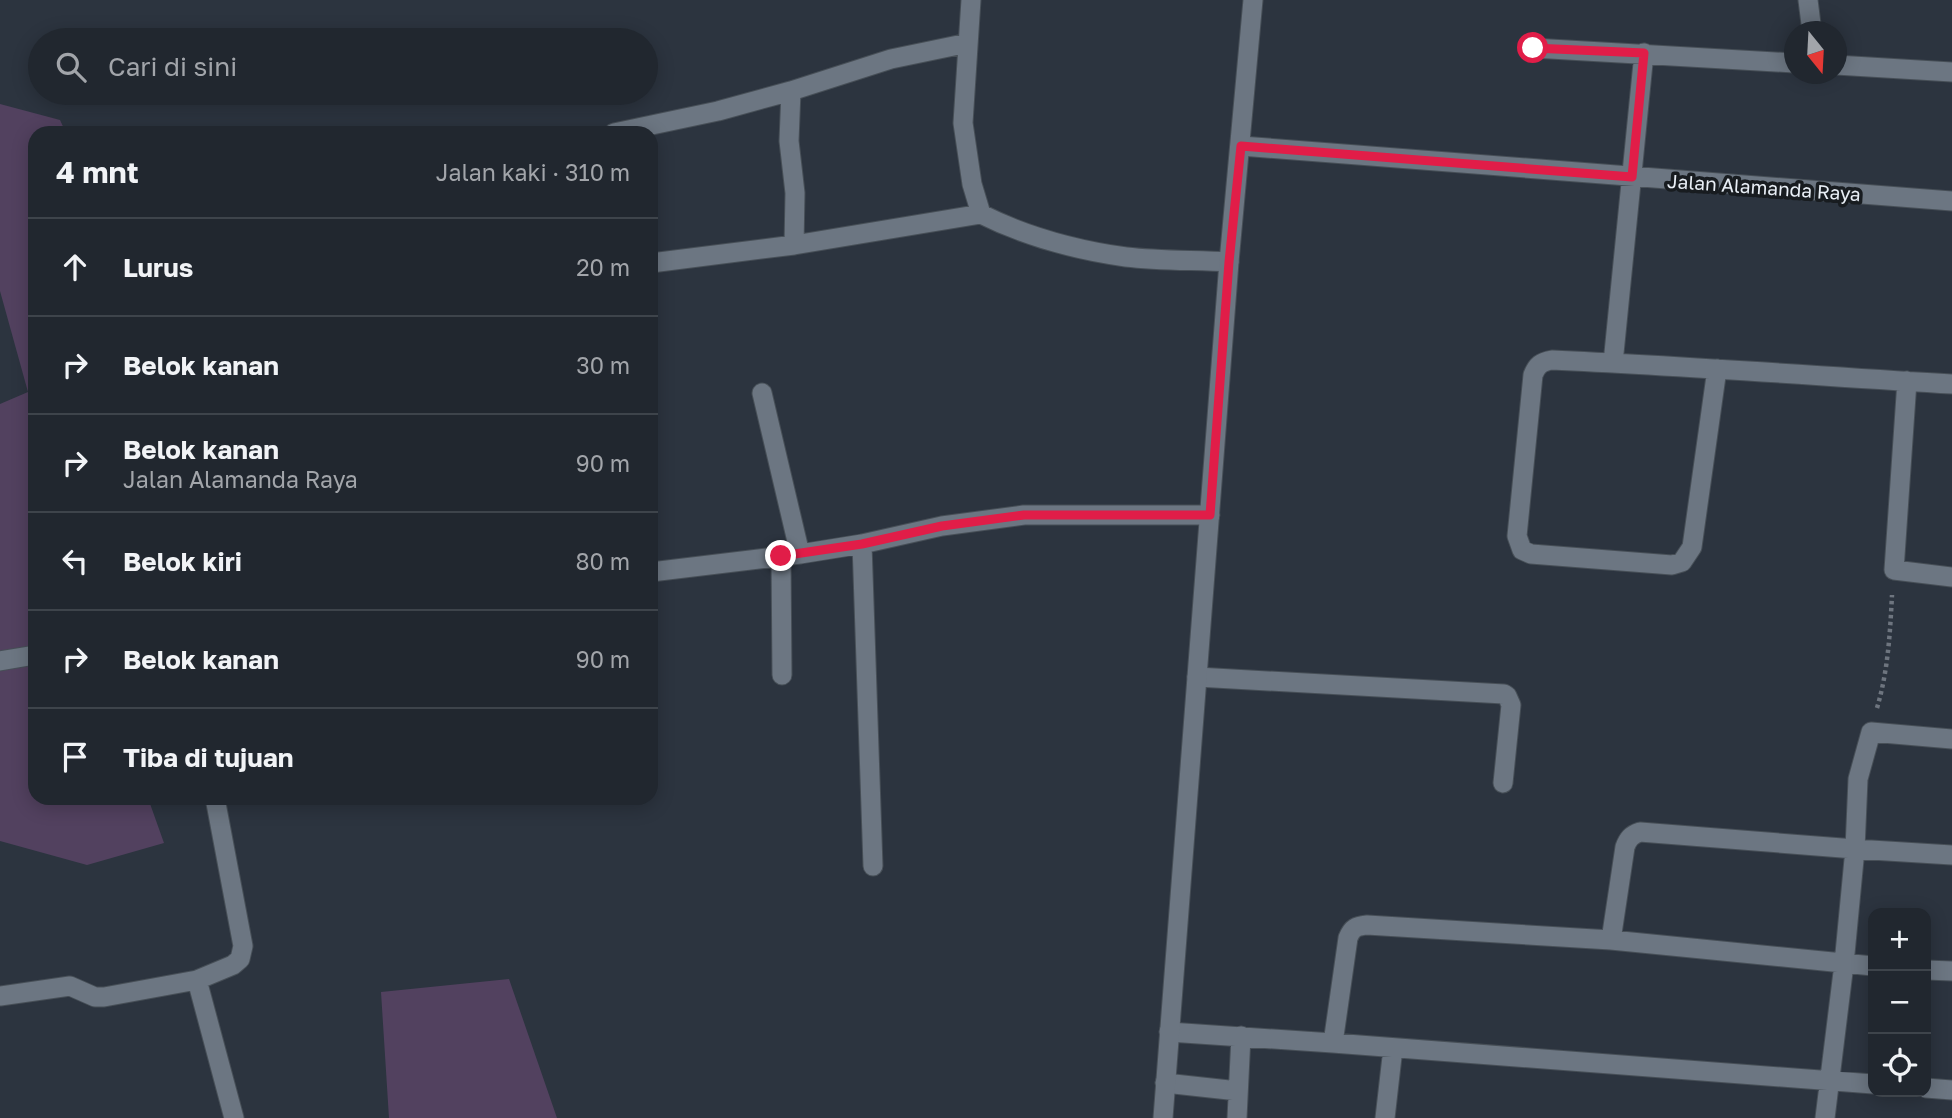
<!DOCTYPE html>
<html lang="id">
<meta charset="utf-8">
<style>
:root{--surface:#21272f;--page:#292f37;--text:#f1f3f6;--muted:#a2a5aa;--line:#3e444b}
body{margin:0;font-family:"Golos Text",sans-serif;background:var(--page);color:var(--text)}
.controls{position:absolute;right:21px;bottom:21px;display:grid;overflow:hidden;border-radius:14px;box-shadow:0 4px 18px #0003}
.controls button{width:63px;height:63px;display:grid;place-items:center;padding:0;border:0;border-bottom:2px solid var(--line);background:var(--surface);color:var(--text);font:35px sans-serif}
.compass{position:absolute;left:1784px;top:21px;width:63px;height:63px;border-radius:50%;background:var(--surface);box-shadow:0 4px 18px #0003;rotate:162deg}
.stop{position:absolute;width:21px;height:21px;margin:-16px;border:5px solid #e11d48;border-radius:50%;background:#fff}
.stop.end{background:#e11d48;border-color:#fff;box-shadow:0 2px 7px #0008}
.list{margin:0;padding:0;list-style:none}
h2{display:flex;justify-content:space-between;align-items:center;height:91px;margin:0;padding:0 28px;font-size:30px}
h2 small{font-size:23px;font-weight:400;color:var(--muted)}
.list li{display:grid;grid-template-columns:46px 1fr auto;gap:21px;align-items:center;box-sizing:border-box;height:98px;padding:0 28px;border-top:2px solid var(--line)}
.list b{display:block;font-size:26px;white-space:nowrap}
.list p{margin:0;font-size:23px;white-space:nowrap;color:var(--muted)}
.list em{font-size:23px;font-style:normal;color:var(--muted)}
.icon{flex:none;width:38px;height:38px;fill:none;stroke:currentColor;stroke-width:2;stroke-linecap:round;stroke-linejoin:round}
.map{position:relative;flex:none;width:1952px;height:1118px;overflow:hidden}
.search{position:absolute;background:var(--surface);box-shadow:0 4px 18px #0003;left:28px;top:28px;width:630px;height:77px;display:flex;align-items:center;gap:18px;box-sizing:border-box;padding:0 24px;border-radius:38px;color:var(--muted);font-size:26px}
.panel{position:absolute;background:var(--surface);box-shadow:0 4px 18px #0003;left:28px;top:126px;width:630px;height:679px;border-radius:21px}
.map>svg:first-child{display:block}
.green{fill:#52415f}
.lines{fill:none;stroke-linecap:round;stroke-linejoin:round}
.minor-casing{stroke:#474f57;stroke-width:21}
.secondary-casing{stroke:#474f57;stroke-width:21}
.path{stroke:#6e757f;stroke-width:4.5;stroke-dasharray:3.5 3.5;stroke-linecap:butt}
.minor{stroke:#6c7682;stroke-width:19}
.secondary{stroke:#6c7682;stroke-width:19}
.route{stroke:#e11d48;stroke-width:9}
.labels{text-anchor:middle;dominant-baseline:central;stroke-width:7;stroke-linejoin:round;paint-order:stroke}
.street-label{font-size:19px;fill:#e9eff6;stroke:#181c20}
</style>
<div class="map">
<svg width="1952" height="1118" viewBox="0 0 1952 1118">
<rect width="100%" height="100%" fill="#2c343f"/>
<path class="green" d="M0,104L60,120L66,133H35V798H148L164,843L87,865L0,841V404L28,392L0,291Z
M509,979L557,1118H389L381,992Z"/>
<g class="lines">
<defs>
<path id="minor" d="M971,0L963,123L972,184L981,214
M1808,0L1812,32
M968,43L891,59L791,91L789,141L795,193L794,245L981,214C1027,237 1076,250 1126,257C1160,261 1195,260 1229,262
M1533,48L1794,63
M1836,65L1952,72
M614,133L718,111L791,91
M1241,146L1952,201
M651,263L794,245
M1613,363L1644,53
M1717,369L1692,547L1682,562L1672,565L1531,554L1522,550L1517,536L1533,375C1537,365 1541,362 1552,360C1685,366 1819,376 1952,384
M1907,381L1894,570L1952,577
M762,393L800,554
M862,544L873,866
M781,556L782,675
M651,572L800,554L862,544L942,526L1024,515H1210
M0,661L35,655
M1197,677L1504,694L1507,696L1511,705L1503,783
M1952,739L1871,732L1858,779L1855,849L1952,855
M1611,940L1625,847C1628,839 1631,835 1640,832L1855,849L1844,964L1825,1118
M1926,970L1952,971
M197,980L234,1118
M0,996L70,986L95,997H104L197,980L233,965L240,959L243,946L215,798
M1169,1032L1333,1043L1348,938C1352,928 1356,926 1367,925L1611,940L1873,966
M1333,1043L1873,1084
M1165,1083L1238,1091
M1926,1088L1952,1090
M1237,1118L1241,1036
M1385,1118L1393,1048"/>
<path id="secondary" d="M1163,1118L1229,262L1253,0"/>
</defs>
<use href="#minor" class="minor-casing"/>
<use href="#secondary" class="secondary-casing"/>
<path class="path" d="M1877,708C1888,671 1890,634 1892,595"/>
<use href="#minor" class="minor"/>
<use href="#secondary" class="secondary"/>
</g>
<g class="lines">
<path class="route" d="M781,556L862,544L942,526L1024,515H1210L1229,262L1241,146L1632,177L1644,53L1533,48"/>
</g>
<g class="labels">
<g class="street-label">
<text transform="translate(1764 187) rotate(4)">Jalan Alamanda Raya</text>
</g>
</g>
</svg>
<div class="controls">
<button>+</button>
<button>−</button>
<button><svg class="icon" aria-label="locate" viewBox="0 0 24 24"><circle cx="12" cy="12" r="6"/><path d="M12 2v4M12 18v4M2 12h4M18 12h4"/></svg></button>
</div>
<svg class="compass" viewBox="-18 -18 36 36"><path d="M0-13l5 13h-10z" fill="#e53935"/><path d="M0 13l5-13h-10z" fill="#a2a5aa"/></svg>
<div class="stop" style="left:1533px;top:48px"></div>
<div class="stop end" style="left:781px;top:556px"></div>
<div class="search"><svg class="icon" aria-label="search" viewBox="0 0 24 24"><circle cx="10" cy="10" r="6"/><path d="M15 15l6 6"/></svg>Cari di sini</div>
<section class="panel">
<h2>4 mnt<small>Jalan kaki · 310 m</small></h2>
<ul class="list">
<li><svg class="icon" aria-label="ahead" viewBox="0 0 24 24"><path d="M12 20V5M6 11l6-6 6 6"/></svg><div><b>Lurus</b></div><em>20 m</em></li>
<li><svg class="icon" aria-label="right" viewBox="0 0 24 24"><path d="M7 20v-9h11M14 6l5 5-5 5"/></svg><div><b>Belok kanan</b></div><em>30 m</em></li>
<li><svg class="icon" aria-label="right" viewBox="0 0 24 24"><path d="M7 20v-9h11M14 6l5 5-5 5"/></svg><div><b>Belok kanan</b><p>Jalan Alamanda Raya</p></div><em>90 m</em></li>
<li><svg class="icon" aria-label="left" viewBox="0 0 24 24"><path d="M17 20v-9H6M10 6l-5 5 5 5"/></svg><div><b>Belok kiri</b></div><em>80 m</em></li>
<li><svg class="icon" aria-label="right" viewBox="0 0 24 24"><path d="M7 20v-9h11M14 6l5 5-5 5"/></svg><div><b>Belok kanan</b></div><em>90 m</em></li>
<li><svg class="icon" aria-label="arrive" viewBox="0 0 24 24"><path d="M6 21V4h12l-3 4 3 4H6"/></svg><div><b>Tiba di tujuan</b></div></li>
</ul>
</section>
</div>
